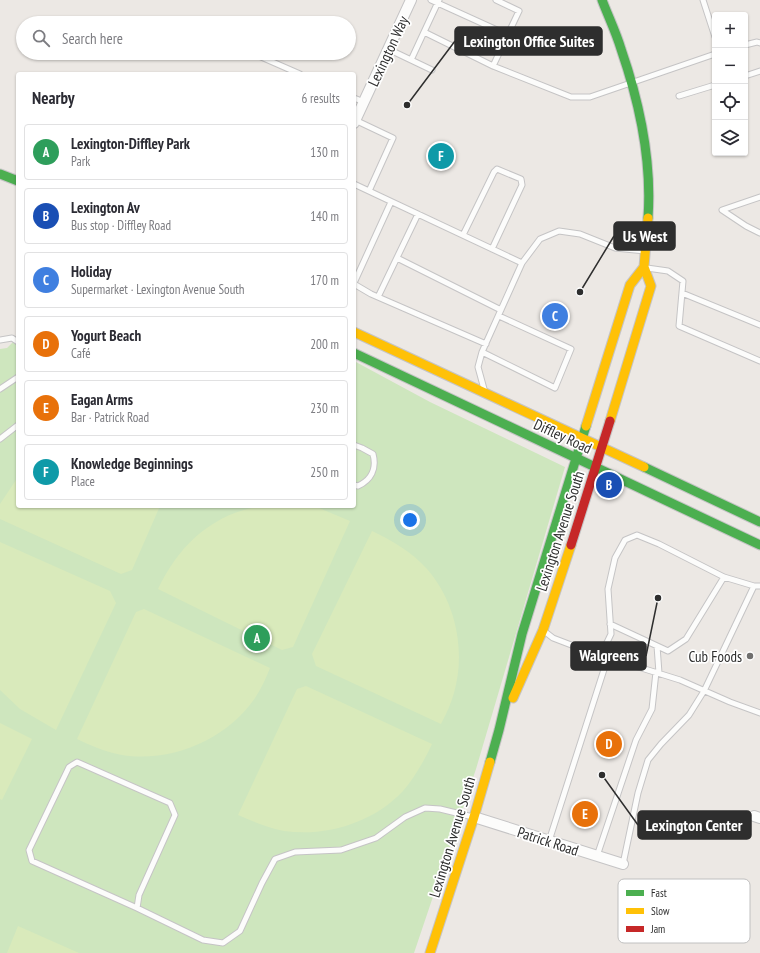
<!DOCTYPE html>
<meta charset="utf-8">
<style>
:root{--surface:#fff;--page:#f2f2f3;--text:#2b2b33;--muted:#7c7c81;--line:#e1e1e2;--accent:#b45309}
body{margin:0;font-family:"PT Sans Narrow",sans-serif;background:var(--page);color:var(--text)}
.controls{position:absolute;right:12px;top:12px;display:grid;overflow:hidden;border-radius:4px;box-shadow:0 1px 3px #0004}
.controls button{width:36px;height:36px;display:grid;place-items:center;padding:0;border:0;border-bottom:1px solid var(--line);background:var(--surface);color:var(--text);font:20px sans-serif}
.you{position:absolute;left:410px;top:520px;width:14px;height:14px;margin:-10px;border:3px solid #fff;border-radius:50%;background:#1a73e8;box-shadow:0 0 0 6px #1a73e833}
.badge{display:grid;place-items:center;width:26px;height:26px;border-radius:50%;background:var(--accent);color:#fff;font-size:13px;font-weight:700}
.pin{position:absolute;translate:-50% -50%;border:2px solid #fff;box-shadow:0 1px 4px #0006}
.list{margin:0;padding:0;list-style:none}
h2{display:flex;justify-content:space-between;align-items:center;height:52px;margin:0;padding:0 16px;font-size:17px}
h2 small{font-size:13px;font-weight:400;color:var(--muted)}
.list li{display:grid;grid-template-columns:26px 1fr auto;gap:12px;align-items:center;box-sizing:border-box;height:56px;margin:0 8px 8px;padding:0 8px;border:1px solid var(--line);border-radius:4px}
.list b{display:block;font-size:15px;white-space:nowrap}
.list p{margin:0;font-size:13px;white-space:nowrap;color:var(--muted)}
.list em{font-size:13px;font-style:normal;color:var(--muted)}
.icon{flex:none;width:22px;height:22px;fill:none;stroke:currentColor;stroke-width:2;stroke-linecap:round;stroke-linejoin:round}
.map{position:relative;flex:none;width:760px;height:953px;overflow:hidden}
.search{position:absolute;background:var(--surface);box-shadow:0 1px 3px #0004;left:16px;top:16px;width:340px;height:44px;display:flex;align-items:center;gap:10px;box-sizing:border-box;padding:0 14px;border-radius:22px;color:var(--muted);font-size:15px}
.panel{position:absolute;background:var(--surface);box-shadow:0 1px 3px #0004;left:16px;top:72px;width:340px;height:436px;border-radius:4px}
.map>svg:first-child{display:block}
.green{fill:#cee6be}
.pitch{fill:#d9eabb}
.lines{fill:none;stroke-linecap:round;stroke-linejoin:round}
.lane-casing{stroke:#c5c4c5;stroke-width:7}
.street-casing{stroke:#c5c4c5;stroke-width:12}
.fast-casing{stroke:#c5c4c5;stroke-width:11}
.slow-casing{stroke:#c5c4c5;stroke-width:11}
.jam-casing{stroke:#c5c4c5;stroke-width:11}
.lane{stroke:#fcfcfb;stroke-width:5}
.street{stroke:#fcfcfb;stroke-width:10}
.fast{stroke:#4caf50;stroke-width:9}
.slow{stroke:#ffc107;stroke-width:9}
.jam{stroke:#c62828;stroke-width:9}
.poi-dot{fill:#706f6e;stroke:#fff;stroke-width:1.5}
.labels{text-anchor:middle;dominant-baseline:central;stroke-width:3.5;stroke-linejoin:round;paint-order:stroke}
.street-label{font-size:15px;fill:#2e2e2e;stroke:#fff}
.poi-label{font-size:15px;fill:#2e2e2e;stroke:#fff;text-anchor:end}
.key{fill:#fff;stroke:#c0c0c0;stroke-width:1}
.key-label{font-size:11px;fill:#2e2e2e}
.leader{fill:none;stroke:#2e2e2e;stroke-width:1.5}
.callout-dot{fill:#2e2e2e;stroke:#fff;stroke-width:1.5}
.callout{fill:#2e2e2e;stroke:#2e2e2e;stroke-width:1.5}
.callout-label{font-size:16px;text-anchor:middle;font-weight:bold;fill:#fff}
</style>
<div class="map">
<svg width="760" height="953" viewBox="0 0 760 953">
<rect width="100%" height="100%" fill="#ece8e4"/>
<path class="green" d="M18,337V506H354V361L430,402L565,467L476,769L414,953H0V349L7,348Z"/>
<path class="pitch" d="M18,477V506H160L132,570L121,574L0,519V504Z
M261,506H309L319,508L350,521L293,647L282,650L158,589C179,545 212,514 261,506Z
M372,531C393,541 412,552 427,569C456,602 466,651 454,693C451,704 446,714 441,724L316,666L312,654Z
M0,542L110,591L116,603L56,730L20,709L0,690Z
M144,609L270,668C266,678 261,689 255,698C227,739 172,763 122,755C106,752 91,746 77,739L136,612Z
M306,686L432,744C424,761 415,777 403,791C373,823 326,837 284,831C267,828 252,821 238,815L297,689Z
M0,723L32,739L2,800L0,799Z
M18,926L79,953H7Z"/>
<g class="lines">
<defs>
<path id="lane" d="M431,0L508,35
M439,0L424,32L493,66L519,11L496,0
M703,0L715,37
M745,45L757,42L760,43
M388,49L432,70
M252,53L300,74
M411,60L424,32
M493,66L571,97H590L715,54
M745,76L760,71
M679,96L715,85
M354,98L364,102
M355,120L393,138L369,191
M354,184L522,263
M760,197L722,210L746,226L760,233
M463,235L494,172L497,169L521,179L522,185L492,249
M397,258L501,310
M647,268L668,271L683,281L679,326L760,361
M354,283L391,202
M354,284L371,294L486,344
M682,293L760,325
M378,297L418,214
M0,340L12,338L18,342
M482,352L555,388L571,349L499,316
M0,389L18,377
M484,389L478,367L482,352L522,263L540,239L559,231L580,234L615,248L645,251
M0,439L18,425
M354,445L362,448L373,454C377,469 371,480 358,486L354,485
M610,624L668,651L686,639L724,577
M544,631L553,638L587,651L680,680L730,702L760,713
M657,646L659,673
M601,655L611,634L608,589L615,558L625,540L637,535L659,544L724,577L754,586
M549,841L608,657
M597,856L636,740L652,709L656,672
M623,864L638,793L648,760L661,744L689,715L704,691L754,586H760
M137,908L32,861L29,850L69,767L77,762L170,803L175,815L139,895L137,908L203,940L223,943L240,931L262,883L275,859L295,852L341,850L376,838L405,817L425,808L440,809L473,817"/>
<path id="street" d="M354,123L411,0
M754,816L760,818
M474,817L623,864"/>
<path id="fast" d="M602,0C608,16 616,32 621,49C639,101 652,162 648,218
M0,174L18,181
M354,353L760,545
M644,467L760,522
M490,762L499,730L522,634L586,426"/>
<path id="slow" d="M354,332L644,467
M610,421L651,286L644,267
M586,426L630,285L644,267L648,218
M513,698L543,630L571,545
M430,953L474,817L490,762"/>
<path id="jam" d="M571,545L610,421"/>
</defs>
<use href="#lane" class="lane-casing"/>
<use href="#street" class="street-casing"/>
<use href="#fast" class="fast-casing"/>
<use href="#slow" class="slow-casing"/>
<use href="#jam" class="jam-casing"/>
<use href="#lane" class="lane"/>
<use href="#street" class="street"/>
<use href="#fast" class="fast"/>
<use href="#slow" class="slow"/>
<use href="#jam" class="jam"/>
</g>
<circle class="poi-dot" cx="750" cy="656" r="4"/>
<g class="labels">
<g class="street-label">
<text transform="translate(388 51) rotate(-65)">Lexington Way</text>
<text transform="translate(563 436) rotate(25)">Diffley Road</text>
<text transform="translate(560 531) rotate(-72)">Lexington Avenue South</text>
<text transform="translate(452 837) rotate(-73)">Lexington Avenue South</text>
<text transform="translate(548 841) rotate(18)">Patrick Road</text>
</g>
<g class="poi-label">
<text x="742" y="656">Cub Foods</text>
</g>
</g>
<rect x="618" y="879" width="132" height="64" rx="6" class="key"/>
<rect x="626" y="890" width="18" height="6" fill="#4caf50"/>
<rect x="626" y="908" width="18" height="6" fill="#ffc107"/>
<rect x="626" y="926" width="18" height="6" fill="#c62828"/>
<g class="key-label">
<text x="651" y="897">Fast</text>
<text x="651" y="915">Slow</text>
<text x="651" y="933">Jam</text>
</g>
<path class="leader" d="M407 105L455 41M580 292L614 236M658 598L646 656M602 775L638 825"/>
<g class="callout-dot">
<circle cx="407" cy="105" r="4"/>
<circle cx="580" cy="292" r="4"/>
<circle cx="658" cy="598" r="4"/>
<circle cx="602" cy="775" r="4"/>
</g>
<g class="callout">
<rect x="455" y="27" width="147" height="28" rx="4"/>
<rect x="614" y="222" width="61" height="28" rx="4"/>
<rect x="571" y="642" width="75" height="28" rx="4"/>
<rect x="638" y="811" width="113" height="28" rx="4"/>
</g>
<g class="callout-label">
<text x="529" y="47">Lexington Office Suites</text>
<text x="645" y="242">Us West</text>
<text x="609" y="661">Walgreens</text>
<text x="694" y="831">Lexington Center</text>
</g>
</svg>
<div class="controls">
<button>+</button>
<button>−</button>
<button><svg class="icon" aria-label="locate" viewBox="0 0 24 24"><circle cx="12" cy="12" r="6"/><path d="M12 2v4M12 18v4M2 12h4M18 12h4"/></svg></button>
<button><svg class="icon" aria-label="layers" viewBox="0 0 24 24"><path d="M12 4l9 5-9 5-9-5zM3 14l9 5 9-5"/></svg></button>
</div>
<div class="you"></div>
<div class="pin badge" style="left:257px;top:638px;background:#2e9e5b">A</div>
<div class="pin badge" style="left:609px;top:485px;background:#1a4fb4">B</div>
<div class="pin badge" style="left:555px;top:316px;background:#3f7fe0">C</div>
<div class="pin badge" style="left:609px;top:744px;background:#e8710a">D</div>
<div class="pin badge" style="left:585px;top:814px;background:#e8710a">E</div>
<div class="pin badge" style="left:441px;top:156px;background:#0f9aa8">F</div>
<div class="search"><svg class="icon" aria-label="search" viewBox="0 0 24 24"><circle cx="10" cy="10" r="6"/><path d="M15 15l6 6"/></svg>Search here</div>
<section class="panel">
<h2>Nearby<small>6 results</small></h2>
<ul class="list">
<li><span class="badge" style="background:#2e9e5b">A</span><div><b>Lexington-Diffley Park</b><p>Park</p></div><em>130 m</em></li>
<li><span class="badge" style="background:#1a4fb4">B</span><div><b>Lexington Av</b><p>Bus stop · Diffley Road</p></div><em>140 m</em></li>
<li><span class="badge" style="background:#3f7fe0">C</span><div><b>Holiday</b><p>Supermarket · Lexington Avenue South</p></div><em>170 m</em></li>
<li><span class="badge" style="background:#e8710a">D</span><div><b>Yogurt Beach</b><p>Café</p></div><em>200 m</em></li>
<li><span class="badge" style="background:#e8710a">E</span><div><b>Eagan Arms</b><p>Bar · Patrick Road</p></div><em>230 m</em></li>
<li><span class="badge" style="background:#0f9aa8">F</span><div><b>Knowledge Beginnings</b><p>Place</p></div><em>250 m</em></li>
</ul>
</section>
</div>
